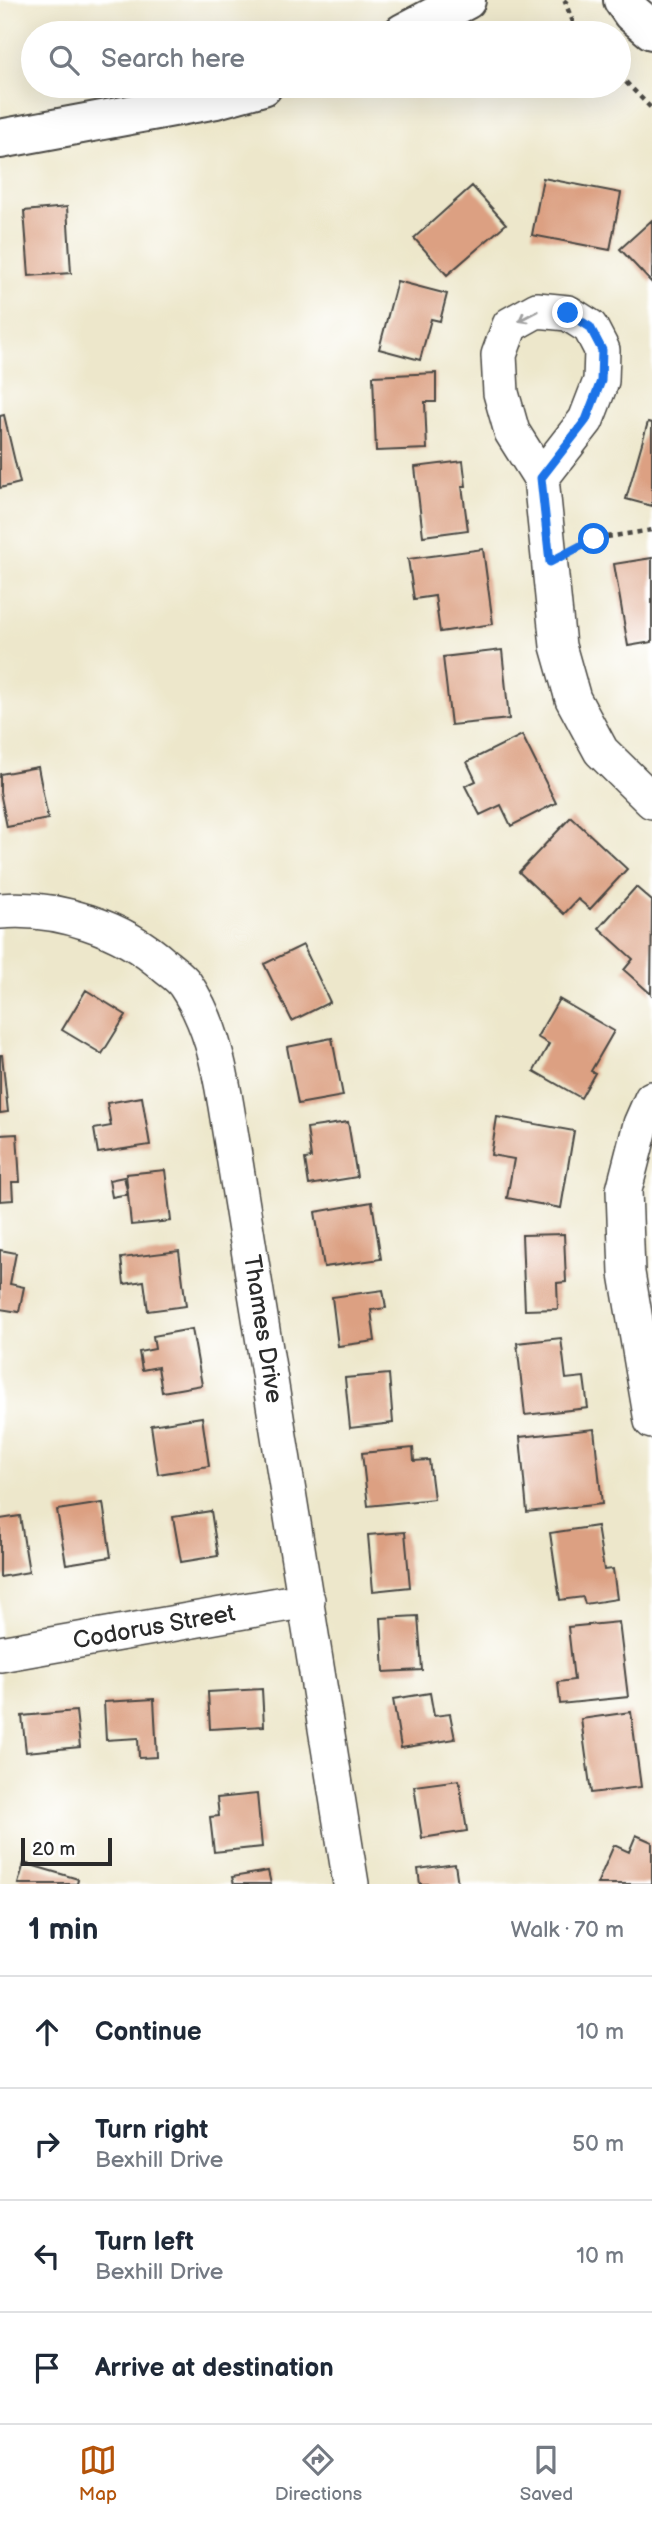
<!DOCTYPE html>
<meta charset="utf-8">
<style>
:root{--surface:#fff;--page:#f2f2f3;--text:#1f2937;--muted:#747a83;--line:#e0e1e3;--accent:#b45309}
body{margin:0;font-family:"Balsamiq Sans",sans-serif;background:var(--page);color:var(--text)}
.scale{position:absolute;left:21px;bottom:18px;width:91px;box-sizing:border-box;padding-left:7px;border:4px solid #2b2b2b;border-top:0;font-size:19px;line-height:24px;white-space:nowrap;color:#2b2b2b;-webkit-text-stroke:5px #fff;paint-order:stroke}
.stop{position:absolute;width:21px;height:21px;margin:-16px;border:5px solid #1a73e8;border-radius:50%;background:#fff}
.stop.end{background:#1a73e8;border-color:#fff;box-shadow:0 2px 7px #0008}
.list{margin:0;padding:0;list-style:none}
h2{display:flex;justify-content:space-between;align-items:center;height:91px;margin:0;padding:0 28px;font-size:30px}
h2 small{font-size:23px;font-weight:400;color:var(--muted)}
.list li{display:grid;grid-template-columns:46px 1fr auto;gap:21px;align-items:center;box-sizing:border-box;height:112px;padding:0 28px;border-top:2px solid var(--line)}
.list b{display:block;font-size:26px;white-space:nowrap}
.list p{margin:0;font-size:23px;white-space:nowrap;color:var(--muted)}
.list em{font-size:23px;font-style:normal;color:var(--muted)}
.icon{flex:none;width:38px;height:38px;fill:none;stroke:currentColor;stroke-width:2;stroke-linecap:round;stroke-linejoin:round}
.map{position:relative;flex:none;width:652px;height:1884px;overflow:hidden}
.search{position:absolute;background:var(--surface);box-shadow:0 7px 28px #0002;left:21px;right:21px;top:21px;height:77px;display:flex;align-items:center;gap:18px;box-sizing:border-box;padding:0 24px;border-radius:38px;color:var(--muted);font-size:26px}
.sheet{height:539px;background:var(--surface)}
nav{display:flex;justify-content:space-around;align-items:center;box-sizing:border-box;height:98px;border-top:2px solid var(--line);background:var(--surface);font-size:19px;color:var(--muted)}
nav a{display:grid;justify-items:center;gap:4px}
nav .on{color:var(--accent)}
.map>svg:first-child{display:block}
.building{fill:#dca082}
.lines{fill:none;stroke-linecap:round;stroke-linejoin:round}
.minor-casing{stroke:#484743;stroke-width:38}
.tertiary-casing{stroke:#484743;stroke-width:42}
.path{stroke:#484743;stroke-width:4.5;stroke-dasharray:5 5;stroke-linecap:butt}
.minor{stroke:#fff;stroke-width:35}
.tertiary{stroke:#fff;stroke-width:38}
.oneway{stroke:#a0a0a0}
.route{stroke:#1a73e8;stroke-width:9}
.labels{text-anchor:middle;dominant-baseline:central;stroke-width:7;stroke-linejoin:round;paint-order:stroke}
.street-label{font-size:24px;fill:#2b2b2b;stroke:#fff}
</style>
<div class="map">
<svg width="652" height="1884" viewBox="0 0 652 1884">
<rect width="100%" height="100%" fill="#fff"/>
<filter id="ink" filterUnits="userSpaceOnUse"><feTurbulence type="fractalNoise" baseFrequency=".0143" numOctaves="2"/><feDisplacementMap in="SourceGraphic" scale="14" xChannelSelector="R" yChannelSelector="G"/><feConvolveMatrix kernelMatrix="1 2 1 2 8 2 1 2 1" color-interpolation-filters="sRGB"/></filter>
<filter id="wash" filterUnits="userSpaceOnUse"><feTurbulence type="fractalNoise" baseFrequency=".00686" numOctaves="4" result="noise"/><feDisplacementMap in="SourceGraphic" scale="28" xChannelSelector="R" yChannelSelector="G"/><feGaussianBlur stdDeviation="1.57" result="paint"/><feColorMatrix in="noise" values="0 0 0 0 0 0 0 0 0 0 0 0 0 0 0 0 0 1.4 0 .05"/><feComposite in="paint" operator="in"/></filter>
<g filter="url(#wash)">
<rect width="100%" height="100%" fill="#ede7cb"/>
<g id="blocks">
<path class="building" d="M543,178L621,193L610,250L532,235Z
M472,186L506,224L447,275L414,238Z
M67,207L71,273L29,276L24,211Z
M652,220V283L620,249Z
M397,281L447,294L440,321L431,319L420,360L379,349Z
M436,373V402H425L427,449L376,451L373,376Z
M4,415L20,483L0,488V416Z
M648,422L652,423V506L626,499Z
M463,461L466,486H462L468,530L423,536L415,467Z
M483,549L493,624L440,632L435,596L414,599L408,559Z
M652,558V642L628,646L614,564Z
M502,650L509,719L451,725L443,657Z
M522,735L556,803L511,826L501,805L480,815L465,786L476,781L467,762Z
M38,767L48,819L7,827L0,792V774Z
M571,817L627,869L590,909L578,899L564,914L519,872Z
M636,887L652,901L651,994L624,970L633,959L599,928Z
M303,945L330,1002L292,1021L264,964Z
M86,990L126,1015L102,1054L62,1030Z
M559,999L614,1031L591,1071L595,1073L581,1098L534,1071L549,1044L537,1037Z
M332,1038L343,1096L298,1104L287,1047Z
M0,1055H2L8,1112L0,1113Z
M142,1097L150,1145L98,1153L94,1129L111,1126L107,1103Z
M497,1117L574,1131L561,1208L507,1198L514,1159L491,1155Z
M348,1122L357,1177L309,1185L305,1159L311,1158L307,1128Z
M17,1134L20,1182H12L13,1200L0,1201V1135Z
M165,1170L171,1221L131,1225L126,1174Z
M124,1177L128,1194L112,1197L109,1180Z
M372,1202L381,1259L324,1267L315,1212Z
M564,1234L566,1282L557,1283L558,1309L525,1310L522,1235Z
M0,1250L16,1253L10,1284L24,1287L19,1312L0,1309Z
M179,1251L186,1306L148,1311L144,1281L124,1284L121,1258Z
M383,1290L386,1308L371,1310L375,1341L338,1346L332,1297Z
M192,1329L202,1385L162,1392L158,1367L142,1370L139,1352L155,1349L153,1336Z
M561,1338L566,1379L584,1377L588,1408L525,1415L517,1343Z
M389,1374L393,1423L350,1428L345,1378Z
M202,1417L209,1466L158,1474L151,1425Z
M594,1429L602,1504L527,1512L520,1437Z
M413,1448L414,1461L429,1460L434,1499L368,1506L362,1453Z
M103,1503L111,1557L66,1564L57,1510Z
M211,1511L218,1556L181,1562L173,1517Z
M20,1516L29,1572L0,1577V1519Z
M597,1526L604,1570L613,1569L617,1599L585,1604L583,1597L560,1600L550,1533Z
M405,1532L410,1587L373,1591L368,1535Z
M418,1616L422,1670L384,1672L381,1618Z
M619,1622L628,1697L560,1704L558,1682L574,1680L568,1627Z
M262,1689L264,1726L210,1729L208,1692Z
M430,1693L434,1716L450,1714L455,1739L401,1748L393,1699Z
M154,1699L157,1757L139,1758L138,1738L106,1740L104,1702Z
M76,1711L80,1747L26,1752L22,1716Z
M631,1712L641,1787L591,1793L581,1719Z
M459,1780L467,1831L422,1838L414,1786Z
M257,1794L262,1847L214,1852L210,1817L219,1816L217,1798Z
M636,1835L652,1842V1884H597L614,1845L629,1852Z
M24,1863L78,1879L77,1884H18Z
M455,1864L458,1884H420L418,1869Z
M268,1871L271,1884H234L232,1877Z"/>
</g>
</g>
<g filter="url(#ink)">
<use href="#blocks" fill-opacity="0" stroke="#484743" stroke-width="2"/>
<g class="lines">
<defs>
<path id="minor" d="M541,478L586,420L601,381L602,350L590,327L568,313L537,310L510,325L499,355L501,393L512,432L541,478L558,646L573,699L601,751L652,801
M0,911C57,906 123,928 165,966C172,972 180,977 185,984C210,1021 219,1063 226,1106L351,1884
M652,1099L641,1124L624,1190L627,1273L652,1421
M0,1654L307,1600"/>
<path id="tertiary" d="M623,0L632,13L652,30
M403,33L466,0
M0,139L216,99L263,86"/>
</defs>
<use href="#minor" class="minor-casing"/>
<use href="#tertiary" class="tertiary-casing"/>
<path class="path" d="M567,0L565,2L573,22L582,33
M619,75L652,109
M579,547L594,539L652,530"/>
<use href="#minor" class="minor"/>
<use href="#tertiary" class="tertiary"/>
</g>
<defs><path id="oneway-shaft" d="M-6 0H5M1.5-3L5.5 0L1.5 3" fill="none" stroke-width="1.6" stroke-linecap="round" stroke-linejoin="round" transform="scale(1.75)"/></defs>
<use class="oneway" href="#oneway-shaft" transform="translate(528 316) rotate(152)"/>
</g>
<g class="lines" filter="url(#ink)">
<path class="route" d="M568,313L590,327L602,350L601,381L586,420L541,478L550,562L594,539"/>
</g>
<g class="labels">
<g class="street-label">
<text transform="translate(263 1329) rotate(81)">Thames Drive</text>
<text transform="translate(154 1627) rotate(-10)">Codorus Street</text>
</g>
</g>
</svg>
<div class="scale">20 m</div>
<div class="stop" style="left:594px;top:539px"></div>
<div class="stop end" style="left:568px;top:313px"></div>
<div class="search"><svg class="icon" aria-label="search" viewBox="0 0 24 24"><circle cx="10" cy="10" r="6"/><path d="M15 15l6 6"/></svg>Search here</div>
</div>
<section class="sheet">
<h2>1 min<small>Walk · 70 m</small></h2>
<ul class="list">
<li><svg class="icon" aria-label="ahead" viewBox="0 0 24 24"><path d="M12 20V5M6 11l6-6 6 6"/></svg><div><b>Continue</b></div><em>10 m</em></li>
<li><svg class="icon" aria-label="right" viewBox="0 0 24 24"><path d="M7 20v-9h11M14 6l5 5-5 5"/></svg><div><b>Turn right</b><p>Bexhill Drive</p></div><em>50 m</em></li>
<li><svg class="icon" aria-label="left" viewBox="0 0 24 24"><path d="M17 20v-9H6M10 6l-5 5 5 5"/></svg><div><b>Turn left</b><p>Bexhill Drive</p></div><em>10 m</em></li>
<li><svg class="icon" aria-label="arrive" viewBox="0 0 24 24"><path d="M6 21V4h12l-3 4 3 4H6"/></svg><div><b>Arrive at destination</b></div></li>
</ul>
</section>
<nav>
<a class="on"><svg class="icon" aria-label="map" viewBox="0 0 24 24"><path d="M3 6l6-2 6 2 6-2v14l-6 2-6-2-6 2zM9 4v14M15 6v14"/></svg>Map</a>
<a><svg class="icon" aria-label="directions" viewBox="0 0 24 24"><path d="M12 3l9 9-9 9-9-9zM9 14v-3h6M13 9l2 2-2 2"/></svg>Directions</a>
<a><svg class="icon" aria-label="saved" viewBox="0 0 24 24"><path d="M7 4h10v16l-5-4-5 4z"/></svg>Saved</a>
</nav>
